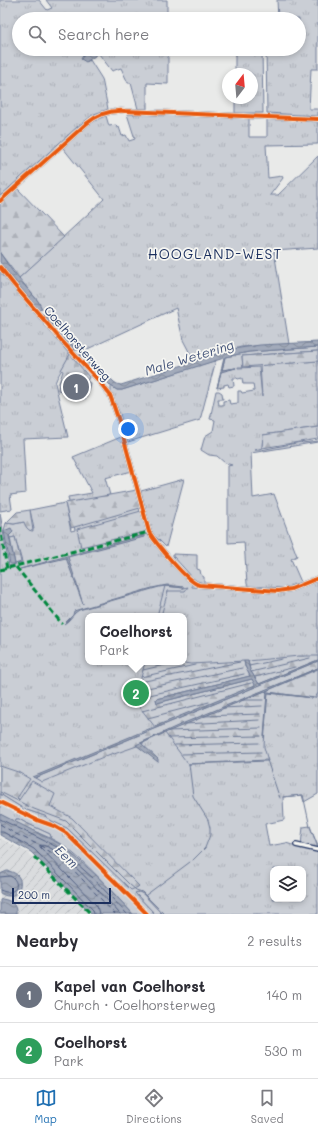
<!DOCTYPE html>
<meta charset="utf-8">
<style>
:root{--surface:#fff;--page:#f7f7f7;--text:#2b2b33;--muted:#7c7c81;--line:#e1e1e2;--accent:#1f6fb2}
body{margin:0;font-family:Mali,sans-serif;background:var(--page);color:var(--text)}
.controls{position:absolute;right:12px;bottom:12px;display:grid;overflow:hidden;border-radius:8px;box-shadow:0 2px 6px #0003}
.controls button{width:36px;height:36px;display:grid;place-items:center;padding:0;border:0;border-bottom:1px solid var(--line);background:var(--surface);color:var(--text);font:20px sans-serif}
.compass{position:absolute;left:222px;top:68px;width:36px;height:36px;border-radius:50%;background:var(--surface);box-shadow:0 2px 6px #0003;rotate:16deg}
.scale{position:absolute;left:12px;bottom:10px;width:99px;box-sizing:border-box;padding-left:4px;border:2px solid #1b2f5e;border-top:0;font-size:11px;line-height:14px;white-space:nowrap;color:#1b2f5e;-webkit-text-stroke:3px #f6f6f2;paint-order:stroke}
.you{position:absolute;left:128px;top:429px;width:14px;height:14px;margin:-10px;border:3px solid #fff;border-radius:50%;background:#1a73e8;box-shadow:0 0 0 6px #1a73e833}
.badge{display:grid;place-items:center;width:26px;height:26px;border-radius:50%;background:var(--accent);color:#fff;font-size:13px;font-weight:700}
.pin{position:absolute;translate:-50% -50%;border:2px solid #fff;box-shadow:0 1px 4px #0006}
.popup{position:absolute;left:85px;top:613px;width:102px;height:52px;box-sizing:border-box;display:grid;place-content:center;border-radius:8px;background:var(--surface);filter:drop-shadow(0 1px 3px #0005);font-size:13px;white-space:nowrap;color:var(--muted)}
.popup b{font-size:15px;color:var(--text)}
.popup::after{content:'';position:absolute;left:50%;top:100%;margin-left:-8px;border:8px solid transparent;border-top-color:var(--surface)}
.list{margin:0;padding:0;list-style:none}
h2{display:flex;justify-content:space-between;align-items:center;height:52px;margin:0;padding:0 16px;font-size:17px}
h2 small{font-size:13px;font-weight:400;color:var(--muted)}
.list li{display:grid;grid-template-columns:26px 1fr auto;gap:12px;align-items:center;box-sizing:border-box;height:56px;padding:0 16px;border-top:1px solid var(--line)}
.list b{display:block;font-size:15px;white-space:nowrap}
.list p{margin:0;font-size:13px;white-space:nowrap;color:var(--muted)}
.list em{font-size:13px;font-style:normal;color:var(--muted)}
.icon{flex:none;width:22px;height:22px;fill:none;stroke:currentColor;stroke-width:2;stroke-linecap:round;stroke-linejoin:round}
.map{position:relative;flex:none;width:318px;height:914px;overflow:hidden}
.search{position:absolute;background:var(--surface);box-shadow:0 2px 6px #0003;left:12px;right:12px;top:12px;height:44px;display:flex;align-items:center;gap:10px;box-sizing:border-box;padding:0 14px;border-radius:22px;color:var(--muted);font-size:15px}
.sheet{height:164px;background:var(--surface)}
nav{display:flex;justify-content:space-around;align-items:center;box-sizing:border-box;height:56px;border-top:1px solid var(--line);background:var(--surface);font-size:11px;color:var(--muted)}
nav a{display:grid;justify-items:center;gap:2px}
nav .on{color:var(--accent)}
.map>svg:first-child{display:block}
.industrial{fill:url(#industrial-furrows)}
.grass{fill:url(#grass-tufts);stroke:#727e9a;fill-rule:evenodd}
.forest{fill:url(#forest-firs);stroke:#727e9a}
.cemetery{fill:url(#cemetery-stones);stroke:#727e9a}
.water{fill:url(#water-waves);stroke:#6c7995}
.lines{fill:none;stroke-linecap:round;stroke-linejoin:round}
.shore{stroke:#516083;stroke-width:1}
.stream{stroke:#6c7995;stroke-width:1}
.ferry{stroke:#44547a;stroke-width:1;stroke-dasharray:5 4;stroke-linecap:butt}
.minor-casing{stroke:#1b2f5e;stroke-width:6}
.minor{stroke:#f6f6f2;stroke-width:3.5}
.quiet{stroke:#00873e;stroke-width:3;stroke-dasharray:6 3;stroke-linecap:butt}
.cycleway-casing{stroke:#f6f6f2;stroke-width:6}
.cycleway{stroke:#e8590c;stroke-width:4}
.labels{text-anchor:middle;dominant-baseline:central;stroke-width:3.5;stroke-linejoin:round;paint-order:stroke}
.street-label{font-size:12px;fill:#1b2f5e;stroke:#f6f6f2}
.water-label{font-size:13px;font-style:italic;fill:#44547a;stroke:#f6f6f2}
.quarter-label{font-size:14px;letter-spacing:1px;fill:#1b2f5e;stroke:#f6f6f2}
</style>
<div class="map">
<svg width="318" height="914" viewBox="0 0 318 914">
<defs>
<pattern id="industrial-furrows" width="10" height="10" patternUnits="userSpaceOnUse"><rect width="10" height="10" fill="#dadcde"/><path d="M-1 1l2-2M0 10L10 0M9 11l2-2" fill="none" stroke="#babdc1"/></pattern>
<pattern id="grass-tufts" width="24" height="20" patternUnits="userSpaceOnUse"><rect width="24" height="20" fill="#caced5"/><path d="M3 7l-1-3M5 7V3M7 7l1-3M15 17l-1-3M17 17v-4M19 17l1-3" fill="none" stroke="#adb1b9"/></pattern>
<pattern id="forest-firs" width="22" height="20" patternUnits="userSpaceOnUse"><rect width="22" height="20" fill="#caced5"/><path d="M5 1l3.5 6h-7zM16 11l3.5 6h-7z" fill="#adb1b9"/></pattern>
<pattern id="cemetery-stones" width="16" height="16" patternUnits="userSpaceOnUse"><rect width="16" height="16" fill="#caced5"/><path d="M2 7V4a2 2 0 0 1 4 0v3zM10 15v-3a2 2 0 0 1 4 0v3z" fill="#adb1b9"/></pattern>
<pattern id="water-waves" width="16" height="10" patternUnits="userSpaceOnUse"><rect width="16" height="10" fill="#a2aaba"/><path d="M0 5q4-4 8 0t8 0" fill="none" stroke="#838b9a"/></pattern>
</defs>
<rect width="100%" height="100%" fill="#e9eae9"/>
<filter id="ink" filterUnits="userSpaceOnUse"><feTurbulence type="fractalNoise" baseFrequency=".025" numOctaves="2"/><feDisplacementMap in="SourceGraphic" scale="8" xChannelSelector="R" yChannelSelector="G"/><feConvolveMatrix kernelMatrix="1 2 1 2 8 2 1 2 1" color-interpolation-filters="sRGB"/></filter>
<g filter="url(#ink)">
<path class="industrial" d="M0,838L27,852L89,914H0Z"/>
<path class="grass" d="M0,0H39L47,10L52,8L46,0H167V19H19V49H87L85,51L88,61L90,60L102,79L108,109L94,114L77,127L0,196Z
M277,0H318V69H311L309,109H318V116L267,113L266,49H299V19H278Z
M95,49H168V84L147,83V109H138L131,83H128L121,68L112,71L99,54H96Z
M235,49H262L263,113H235V98H252V74H235Z
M127,114L249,118V137H267V119L318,122V144L266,145L268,178L282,176L283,178L270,195H278L318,156V248L274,251L289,344L241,347L194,361L183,340L176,308L81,352L78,350L79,347L47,312L42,309L38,301L19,278L104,199L63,148C76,136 89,121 106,116L109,126L116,125L117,128L119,127L122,136L126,135L129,141L135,139Z
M0,272L70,355L57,378L55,383L68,437L23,439L26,493L10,495L12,509L0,511Z
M318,347V351L242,356L243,367H238V368L259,367L262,397L260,365L318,361V427L263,435L262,448L255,450H261L301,442L302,443L318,441V442L251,453L253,498L274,494L297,556L291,559L301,582L284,588L248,586L247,584L244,542L228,543V466L232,465L225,463L217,456L209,455L201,450L205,436L213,431L215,420L210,419L216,391H219L222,393L223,399H218L219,405H223V401L229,400L230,404L238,403V391H241L242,393L254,391L253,384H243L242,378L238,379L237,378H233L234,386L229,387L228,384L224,385V387L217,388L221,371L236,368L222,370L225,357L249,352Z
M216,360L200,420L128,442L120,414L111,393V386L117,390H122Z
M121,437L132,471L105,478L110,495L97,498L136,492L144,533L153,539L192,584V587L281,592L318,581V794L304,802L302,795L283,797L284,820L265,824L269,846L286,843L305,849L318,851V914H162L143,894L139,892L135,893L155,914H133C111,891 78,851 50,838V834L26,823L19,819H16L15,823L0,814V794L24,809L45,816L52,821L65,826L131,889L69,821L29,806L0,786V513L9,566L22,562L15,537L10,538L9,535L13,532L4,530L6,523L14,524L24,522L29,530L34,529L30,510L65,503L71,531L75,530L68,497L92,493L73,457ZM88,616H184V662H88ZM273,869H303V899H273Z
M184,479L166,547L154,535L150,528L141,491Z
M173,554L197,555V569L200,570L201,575L204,577V583L197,581L193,578L173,556Z
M310,826L318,848L301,845L303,827Z"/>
<path class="forest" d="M17,188L64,237L19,278L0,253V204Z
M318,351V361L243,367L242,356Z
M318,427V439L262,448L263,435Z
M137,490L140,508L71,528L65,503Z
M30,510L33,531C28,531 25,526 24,522L14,524L6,523L17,512Z
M141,511L146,528V530L144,532L81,547L77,529Z
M15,537L21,562L15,564L10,538Z
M165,586L184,588L188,587L185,591H168L161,616H157Z
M299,656H318V660L259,684L250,670L248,661Z
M244,661L245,666L250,676L156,699L157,703L252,679L256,685L155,727L135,701L145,662H176L191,664Z
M318,661V668L179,726L265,691L267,693L264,747L268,761L188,764L165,733L166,732L137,746L114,754L113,753L42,782L35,778Z
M318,669V693L315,698L267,692L266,691Z
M0,766L18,772L30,779L17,798L19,800L32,781L55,794L50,806L72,818L139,886L138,887L131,890L67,828L52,821L45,816L24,809L0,794Z
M16,819H19L26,823L50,834L51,837L50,838L15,823Z
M139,892L143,894L162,914H155L135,893Z"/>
<path class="cemetery" d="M70,354L89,377L87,381L90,383L86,398L83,399L58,390L59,383L63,371L61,370Z"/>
<path class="water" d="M87,49H95L96,53L95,56L86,62L81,59Z
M0,253L13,272L38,301L42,309L39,310L2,265L0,262Z
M45,312H47L79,347L78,350H75L43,314Z
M318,342V347L249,352L225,357L222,370L236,368L221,372L217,388L224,358L122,390H117L111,386L80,355L81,352H84L114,382L117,384L121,385L233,349L260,345Z
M11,528L13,532L9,536L15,564H10L4,531Z
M144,535V537L68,557L83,604L66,558L20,569Z
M167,585L184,587V588L165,586L159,587L79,610C73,613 70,621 64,624L73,615L74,611L77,610L152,588Z
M318,660V661L35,778L33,777L255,685L252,679L157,703L156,699L250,676L245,666L244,661H248L250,670L259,684Z
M318,668L266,691L267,692L313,698L268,693L264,738L267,693L265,691L141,743L158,759V762L136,745L184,723Z
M0,814L62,845L96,875L133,914H92L31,852L0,835Z
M7,871C31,873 19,906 0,893V874Z
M2,899C11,900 17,905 16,914H0V900Z"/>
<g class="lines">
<path class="shore" d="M0,819L59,848L93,878L127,914
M0,832H3L34,849L93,910L94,914
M0,877L10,876C17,879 20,889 10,892C7,893 3,891 0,890
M99,914L97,906L40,847V845C59,844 106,899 120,914"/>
<path class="stream" d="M145,663L152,662
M249,666L282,659
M143,670L173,663
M251,672L310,658
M141,677L195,665
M255,677L295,667
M140,682L240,662
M138,690L242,668
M136,698L244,674
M241,700H263
M223,708L262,706
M142,711L251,683
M204,716L260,714
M148,718L209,702
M185,724L260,720
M168,731L261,728
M168,738L261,736
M175,745L259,743
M182,754L261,752
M0,792L34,809L66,821L129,884L136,890L142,892L164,914
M279,795L280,798
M283,797L303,795L310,827L318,846
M193,860L205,848L210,835V828L208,820L193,796L189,764L267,760L278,793
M146,895L190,862"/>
<path class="ferry" d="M0,824L14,833L41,846L65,861L115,914"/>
<defs>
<path id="minor" d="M0,201L86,124C98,114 110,110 125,111L318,119
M0,267L14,285L62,341L98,380L110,395L119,421L149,532C156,543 187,582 199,585L278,591L291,589L318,578
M296,845L318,850"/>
</defs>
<use href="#minor" class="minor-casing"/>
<use href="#minor" class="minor"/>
<path class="quiet" d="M0,527L7,569
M16,567L62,624
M0,570L149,532
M34,857L91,914"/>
<defs>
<path id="cycleway" d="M0,201L86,124C98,114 110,110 125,111L318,119
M0,267L14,285L62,341L98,380L110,395L119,421L149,532C156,543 187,582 199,585L278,591L291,589L318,578
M0,802L37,820L54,826L66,833L147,914"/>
</defs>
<use href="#cycleway" class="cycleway-casing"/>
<use href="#cycleway" class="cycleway"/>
</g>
</g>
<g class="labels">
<g class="street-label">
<text transform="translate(78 343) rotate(49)">Coelhorsterweg</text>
</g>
<g class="water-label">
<text transform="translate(189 357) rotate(-17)">Male Wetering</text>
<text transform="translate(67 856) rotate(44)">Eem</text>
</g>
<g class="quarter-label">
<text x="215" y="253">HOOGLAND-WEST</text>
</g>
</g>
</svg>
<div class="controls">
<button><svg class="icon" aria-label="layers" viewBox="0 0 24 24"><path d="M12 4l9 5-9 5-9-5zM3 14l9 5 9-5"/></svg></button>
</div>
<svg class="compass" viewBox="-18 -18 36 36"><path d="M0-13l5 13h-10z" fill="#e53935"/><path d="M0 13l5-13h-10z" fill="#7c7c81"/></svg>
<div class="scale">200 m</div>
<div class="you"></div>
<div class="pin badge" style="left:76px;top:387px;background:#6b7280">1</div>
<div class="pin badge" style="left:136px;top:693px;background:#2e9e5b">2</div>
<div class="popup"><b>Coelhorst</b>Park</div>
<div class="search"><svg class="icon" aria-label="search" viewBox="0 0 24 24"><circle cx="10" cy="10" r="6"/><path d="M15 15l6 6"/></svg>Search here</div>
</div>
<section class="sheet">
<h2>Nearby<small>2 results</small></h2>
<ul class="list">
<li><span class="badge" style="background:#6b7280">1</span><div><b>Kapel van Coelhorst</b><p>Church · Coelhorsterweg</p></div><em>140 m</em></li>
<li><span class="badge" style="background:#2e9e5b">2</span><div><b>Coelhorst</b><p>Park</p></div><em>530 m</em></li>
</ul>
</section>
<nav>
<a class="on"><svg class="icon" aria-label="map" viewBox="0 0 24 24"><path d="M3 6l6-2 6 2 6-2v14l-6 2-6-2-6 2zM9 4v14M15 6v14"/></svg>Map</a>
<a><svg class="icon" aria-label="directions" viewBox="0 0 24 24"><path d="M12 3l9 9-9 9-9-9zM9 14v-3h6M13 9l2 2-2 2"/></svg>Directions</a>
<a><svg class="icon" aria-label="saved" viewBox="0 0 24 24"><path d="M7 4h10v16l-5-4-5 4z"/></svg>Saved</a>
</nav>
